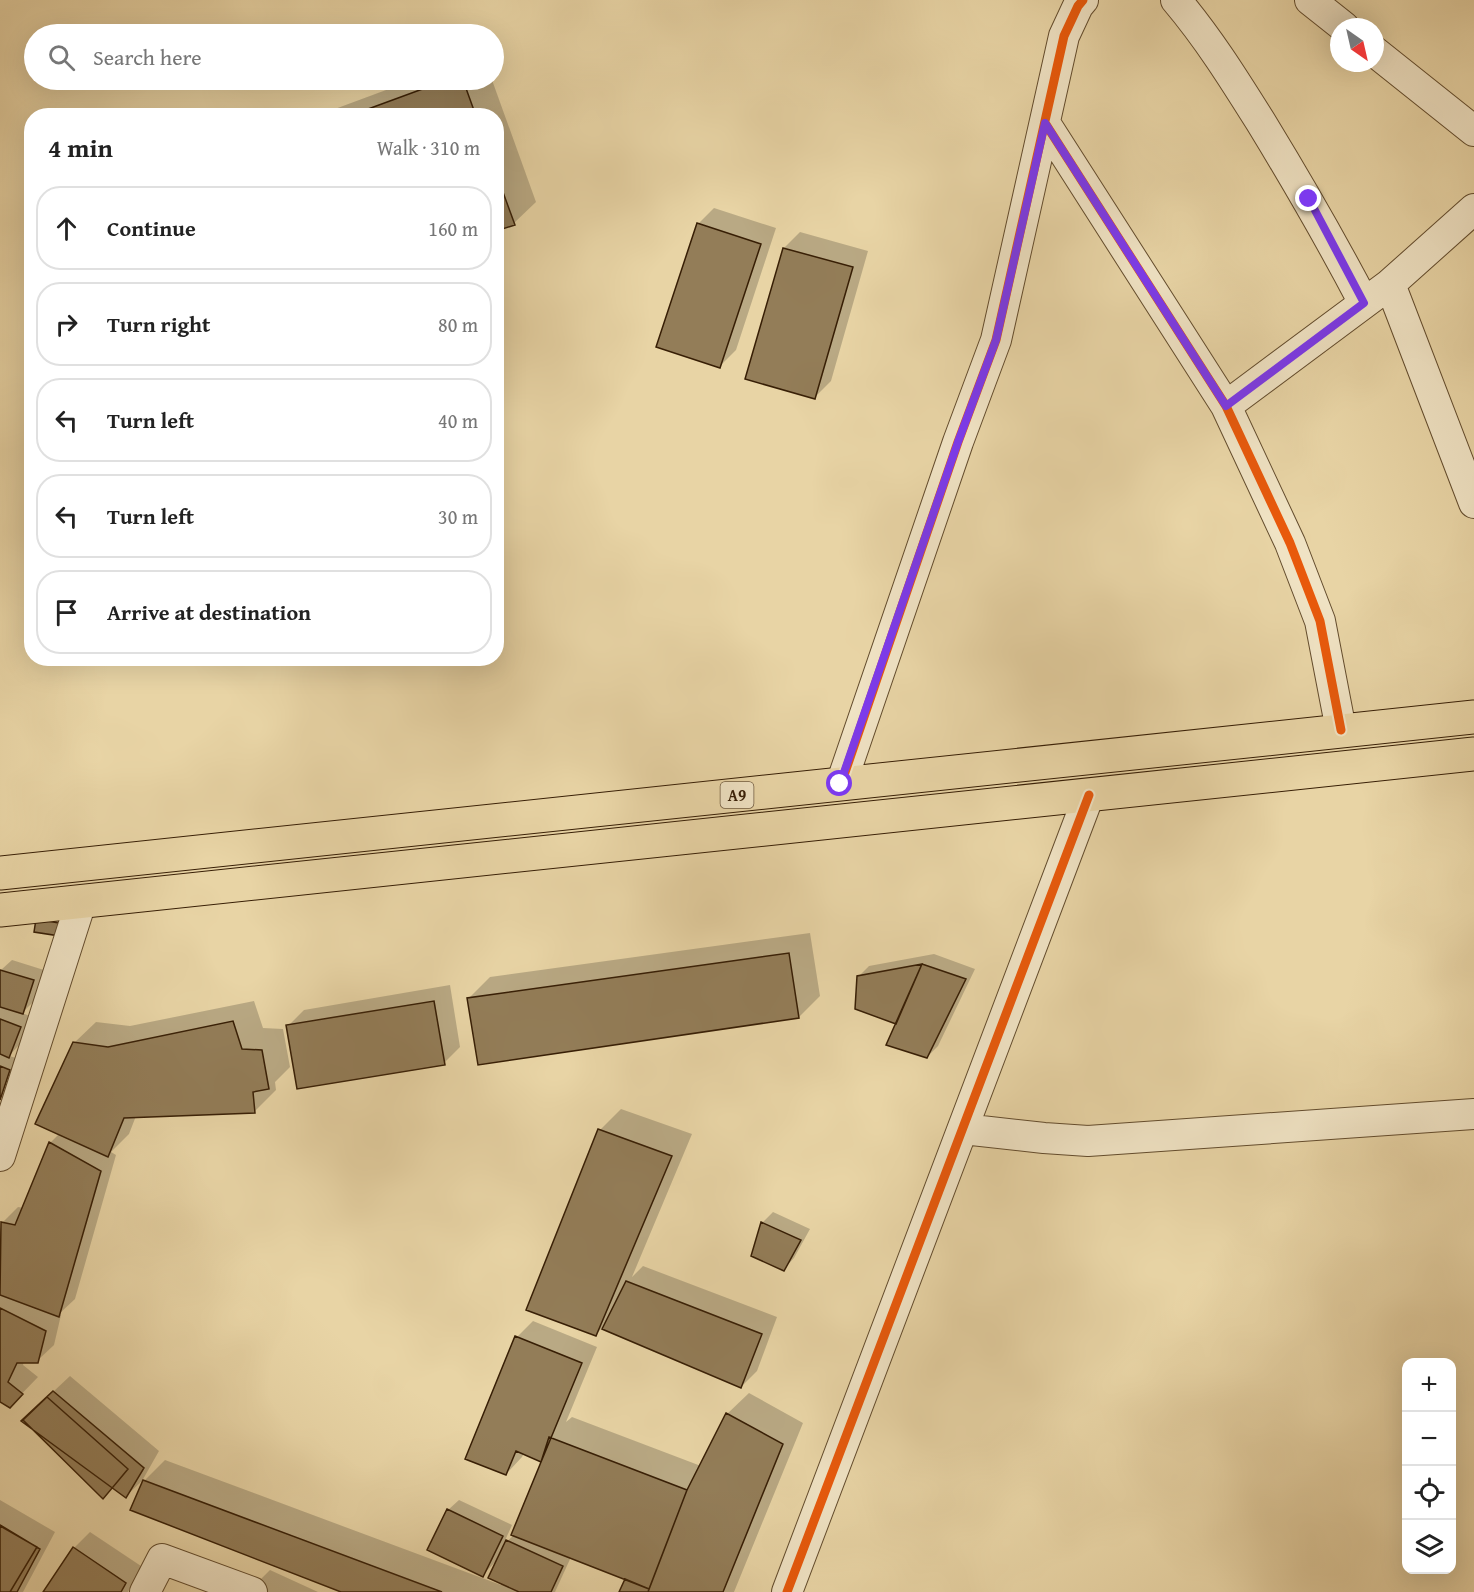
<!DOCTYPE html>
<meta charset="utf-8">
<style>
:root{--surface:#fff;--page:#f2f2f2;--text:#222;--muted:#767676;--line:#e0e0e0}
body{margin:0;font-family:"Gentium Book Plus",serif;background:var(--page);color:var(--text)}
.controls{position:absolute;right:18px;bottom:18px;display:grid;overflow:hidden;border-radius:12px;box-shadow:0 6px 24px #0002}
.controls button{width:54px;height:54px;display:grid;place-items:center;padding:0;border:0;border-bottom:2px solid var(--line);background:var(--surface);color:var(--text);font:30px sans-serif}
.compass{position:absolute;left:1330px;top:18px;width:54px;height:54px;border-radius:50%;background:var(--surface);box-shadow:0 6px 24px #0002;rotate:146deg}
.stop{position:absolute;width:18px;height:18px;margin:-14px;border:4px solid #7c3aed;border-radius:50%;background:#fff}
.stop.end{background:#7c3aed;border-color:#fff;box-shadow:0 2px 6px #0008}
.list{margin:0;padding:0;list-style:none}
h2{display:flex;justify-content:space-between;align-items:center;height:78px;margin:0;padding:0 24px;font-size:26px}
h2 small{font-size:20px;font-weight:400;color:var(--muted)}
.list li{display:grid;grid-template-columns:39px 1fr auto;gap:18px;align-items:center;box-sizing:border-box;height:84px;margin:0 12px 12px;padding:0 12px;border:2px solid var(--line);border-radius:24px}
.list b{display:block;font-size:22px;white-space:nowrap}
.list em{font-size:20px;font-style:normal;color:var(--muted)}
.icon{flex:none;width:33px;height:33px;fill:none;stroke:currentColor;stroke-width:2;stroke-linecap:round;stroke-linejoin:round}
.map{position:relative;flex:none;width:1474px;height:1592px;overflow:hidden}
.search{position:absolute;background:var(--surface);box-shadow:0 6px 24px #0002;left:24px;top:24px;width:480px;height:66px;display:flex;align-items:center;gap:15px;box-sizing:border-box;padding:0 21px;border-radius:33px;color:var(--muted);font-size:22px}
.panel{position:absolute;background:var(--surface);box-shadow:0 6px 24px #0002;left:24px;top:108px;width:480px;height:558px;border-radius:24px}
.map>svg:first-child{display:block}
.shadow{fill:#0003}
.building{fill:#937d58;stroke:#371e05;stroke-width:1.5}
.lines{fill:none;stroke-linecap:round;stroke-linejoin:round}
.minor-casing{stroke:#634c2d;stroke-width:32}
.highway-casing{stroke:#371e05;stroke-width:35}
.minor{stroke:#f0e3c4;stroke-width:30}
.highway{stroke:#e8d4a5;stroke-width:33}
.cycleway-casing{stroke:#f0e3c4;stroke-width:13}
.cycleway{stroke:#e8590c;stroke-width:9}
.route{stroke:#7c3aed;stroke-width:8}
.labels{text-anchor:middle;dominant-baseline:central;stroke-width:5;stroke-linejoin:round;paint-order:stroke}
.shield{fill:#f0e3c4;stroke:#6e593e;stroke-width:1.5}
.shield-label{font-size:16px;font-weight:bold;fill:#371e05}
</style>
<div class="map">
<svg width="1474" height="1592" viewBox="0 0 1474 1592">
<rect width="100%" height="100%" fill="#e8d4a5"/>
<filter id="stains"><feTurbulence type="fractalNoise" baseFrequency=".00333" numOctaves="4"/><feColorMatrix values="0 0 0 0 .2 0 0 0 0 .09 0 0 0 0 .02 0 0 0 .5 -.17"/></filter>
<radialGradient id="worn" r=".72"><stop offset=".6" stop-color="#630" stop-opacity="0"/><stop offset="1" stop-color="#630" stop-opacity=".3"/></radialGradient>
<path class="shadow" d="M413,80H492L536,202L514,223L496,229V116H316Z
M714,208L776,228L736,350L720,366L698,224Z
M800,232L868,251L831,381L815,397L784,248Z
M810,933L820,996L799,1017L469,998L490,977Z
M934,954L975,969L938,1046L927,1057L859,976L869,966Z
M12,960L44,970L33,1002L22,1013L30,1016L19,1045L9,1056L20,1059L10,1089L0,1099V975L1,970Z
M450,985L460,1047L444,1063L288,1026L304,1010Z
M254,1001L263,1028L283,1029L290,1067L275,1082L276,1090L254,1112L136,1116L129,1134L111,1152L116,1155L75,1299L59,1314L61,1315L54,1345L37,1361H24L23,1365L38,1377L10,1406L1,1401L0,1404V1231L2,1223L18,1207L24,1208L50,1143L59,1134L74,1043L96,1022L130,1026Z
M621,1109L692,1134L632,1277L643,1266L777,1317L757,1371L741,1387L602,1328L596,1334L600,1130Z
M773,1212L810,1229L794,1258L784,1269L753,1255L763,1222Z
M533,1321L597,1347L566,1422L572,1417L701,1466L727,1414L749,1393L803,1423L734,1592H621L627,1578L571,1557L555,1592H346L144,1481L165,1460L501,1585L498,1559L483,1575L448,1510L459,1500L512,1525L503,1545L514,1535L543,1461L524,1453L522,1457L506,1474L517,1337Z
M70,1376L159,1451L142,1481L126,1496L39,1405Z
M0,1500L55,1532L23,1592H0Z
M90,1532L141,1566L128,1592H44L74,1548Z
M270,1570L318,1592H248Z"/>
<path class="building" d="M447,80H463L476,116H349Z
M496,173L515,225L496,231Z
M697,223L761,244L720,368L656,347Z
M783,248L853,267L815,399L745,379Z
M36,919L59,923L60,936L34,932Z
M789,953L799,1018L478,1065L467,998Z
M922,964L966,979L927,1058L886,1045Z
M922,964L896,1024L855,1009L857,976Z
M0,970L34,980L23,1014L0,1007Z
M434,1001L445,1065L297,1089L286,1025Z
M0,1019L21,1027L9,1058L0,1054Z
M233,1021L242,1049L262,1050L269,1089L253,1092L255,1113L124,1118L108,1157L35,1124L73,1042L108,1047Z
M0,1066L10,1070L0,1100Z
M598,1129L672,1156L596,1336L526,1310Z
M49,1142L101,1171L59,1317L0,1295L1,1222L15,1225Z
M761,1222L801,1240L784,1271L751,1256Z
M626,1281L762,1334L741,1388L602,1329Z
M0,1308L46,1331L38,1363H17L8,1382L23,1394L10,1408L0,1402Z
M515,1336L582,1363L541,1462L516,1451L506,1475L465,1459Z
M53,1391L144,1468L126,1498L21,1421Z
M47,1397L128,1469L103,1499L23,1420Z
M726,1413L783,1444L723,1592H648L687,1490Z
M549,1437L687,1490L649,1589L511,1535L541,1462Z
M143,1480L442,1592H341L130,1510Z
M447,1509L503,1536L483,1577L427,1550Z
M0,1525L40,1549L17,1592H0Z
M0,1526L37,1547L10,1592H0Z
M506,1540L563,1566L551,1592H519L488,1578Z
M73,1547L126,1583L121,1592H43Z
M625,1579L649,1589L648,1592H619Z"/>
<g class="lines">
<defs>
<path id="minor" d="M1176,0C1209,39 1235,81 1262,124C1298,183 1332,242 1364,303
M1310,0L1344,27
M1375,52L1474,131
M1045,123L1226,406L1290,543L1320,621L1341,730
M1390,284L1474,503
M1226,406L1390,284L1474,209
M841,784L958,442L996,340L1064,36L1078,6L1083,0
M963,1129L1044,1138L1088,1141L1474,1114
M0,1156L81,902
M145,1592L162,1559L252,1592
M787,1592L1089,795"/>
<path id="highway" d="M0,873L1474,717
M0,910L1474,754"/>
</defs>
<use href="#minor" class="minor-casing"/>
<use href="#highway" class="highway-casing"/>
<use href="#minor" class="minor"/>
<use href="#highway" class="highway"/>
<defs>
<path id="cycleway" d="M1045,123L1226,406L1290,543L1320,621L1341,730
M841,784L958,442L996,340L1064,36L1078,6L1083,0
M787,1592L1089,795"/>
</defs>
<use href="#cycleway" class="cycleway-casing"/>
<use href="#cycleway" class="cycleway"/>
</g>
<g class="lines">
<path class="route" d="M840,784L958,442L996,340L1045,123L1226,406L1364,303L1309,199"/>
</g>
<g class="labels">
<rect class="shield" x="720.5" y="782" width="33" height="26" rx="4.5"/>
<g class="shield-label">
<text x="737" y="795">A9</text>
</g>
</g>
<rect width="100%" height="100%" filter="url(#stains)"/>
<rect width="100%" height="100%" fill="url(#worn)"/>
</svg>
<div class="controls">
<button>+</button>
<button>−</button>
<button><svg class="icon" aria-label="locate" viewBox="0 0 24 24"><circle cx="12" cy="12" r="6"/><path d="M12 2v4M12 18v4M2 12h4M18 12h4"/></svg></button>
<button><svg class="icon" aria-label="layers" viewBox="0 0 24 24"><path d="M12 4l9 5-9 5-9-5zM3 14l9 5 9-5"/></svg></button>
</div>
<svg class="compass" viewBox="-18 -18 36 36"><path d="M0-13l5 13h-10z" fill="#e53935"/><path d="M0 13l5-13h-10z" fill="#767676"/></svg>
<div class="stop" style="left:840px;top:784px"></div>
<div class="stop end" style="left:1309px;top:199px"></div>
<div class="search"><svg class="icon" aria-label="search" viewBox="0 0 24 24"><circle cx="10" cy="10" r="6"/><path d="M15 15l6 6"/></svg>Search here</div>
<section class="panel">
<h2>4 min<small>Walk · 310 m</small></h2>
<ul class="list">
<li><svg class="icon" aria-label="ahead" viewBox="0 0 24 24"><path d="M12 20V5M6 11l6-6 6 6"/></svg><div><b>Continue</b></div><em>160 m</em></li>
<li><svg class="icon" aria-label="right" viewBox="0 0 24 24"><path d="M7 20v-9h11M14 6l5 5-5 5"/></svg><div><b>Turn right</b></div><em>80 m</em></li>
<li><svg class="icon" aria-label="left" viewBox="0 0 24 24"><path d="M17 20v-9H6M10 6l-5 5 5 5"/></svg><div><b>Turn left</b></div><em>40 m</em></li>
<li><svg class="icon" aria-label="left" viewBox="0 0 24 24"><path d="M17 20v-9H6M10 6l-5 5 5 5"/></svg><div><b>Turn left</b></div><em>30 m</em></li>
<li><svg class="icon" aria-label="arrive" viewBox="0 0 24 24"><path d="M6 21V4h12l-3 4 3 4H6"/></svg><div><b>Arrive at destination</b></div></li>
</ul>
</section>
</div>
